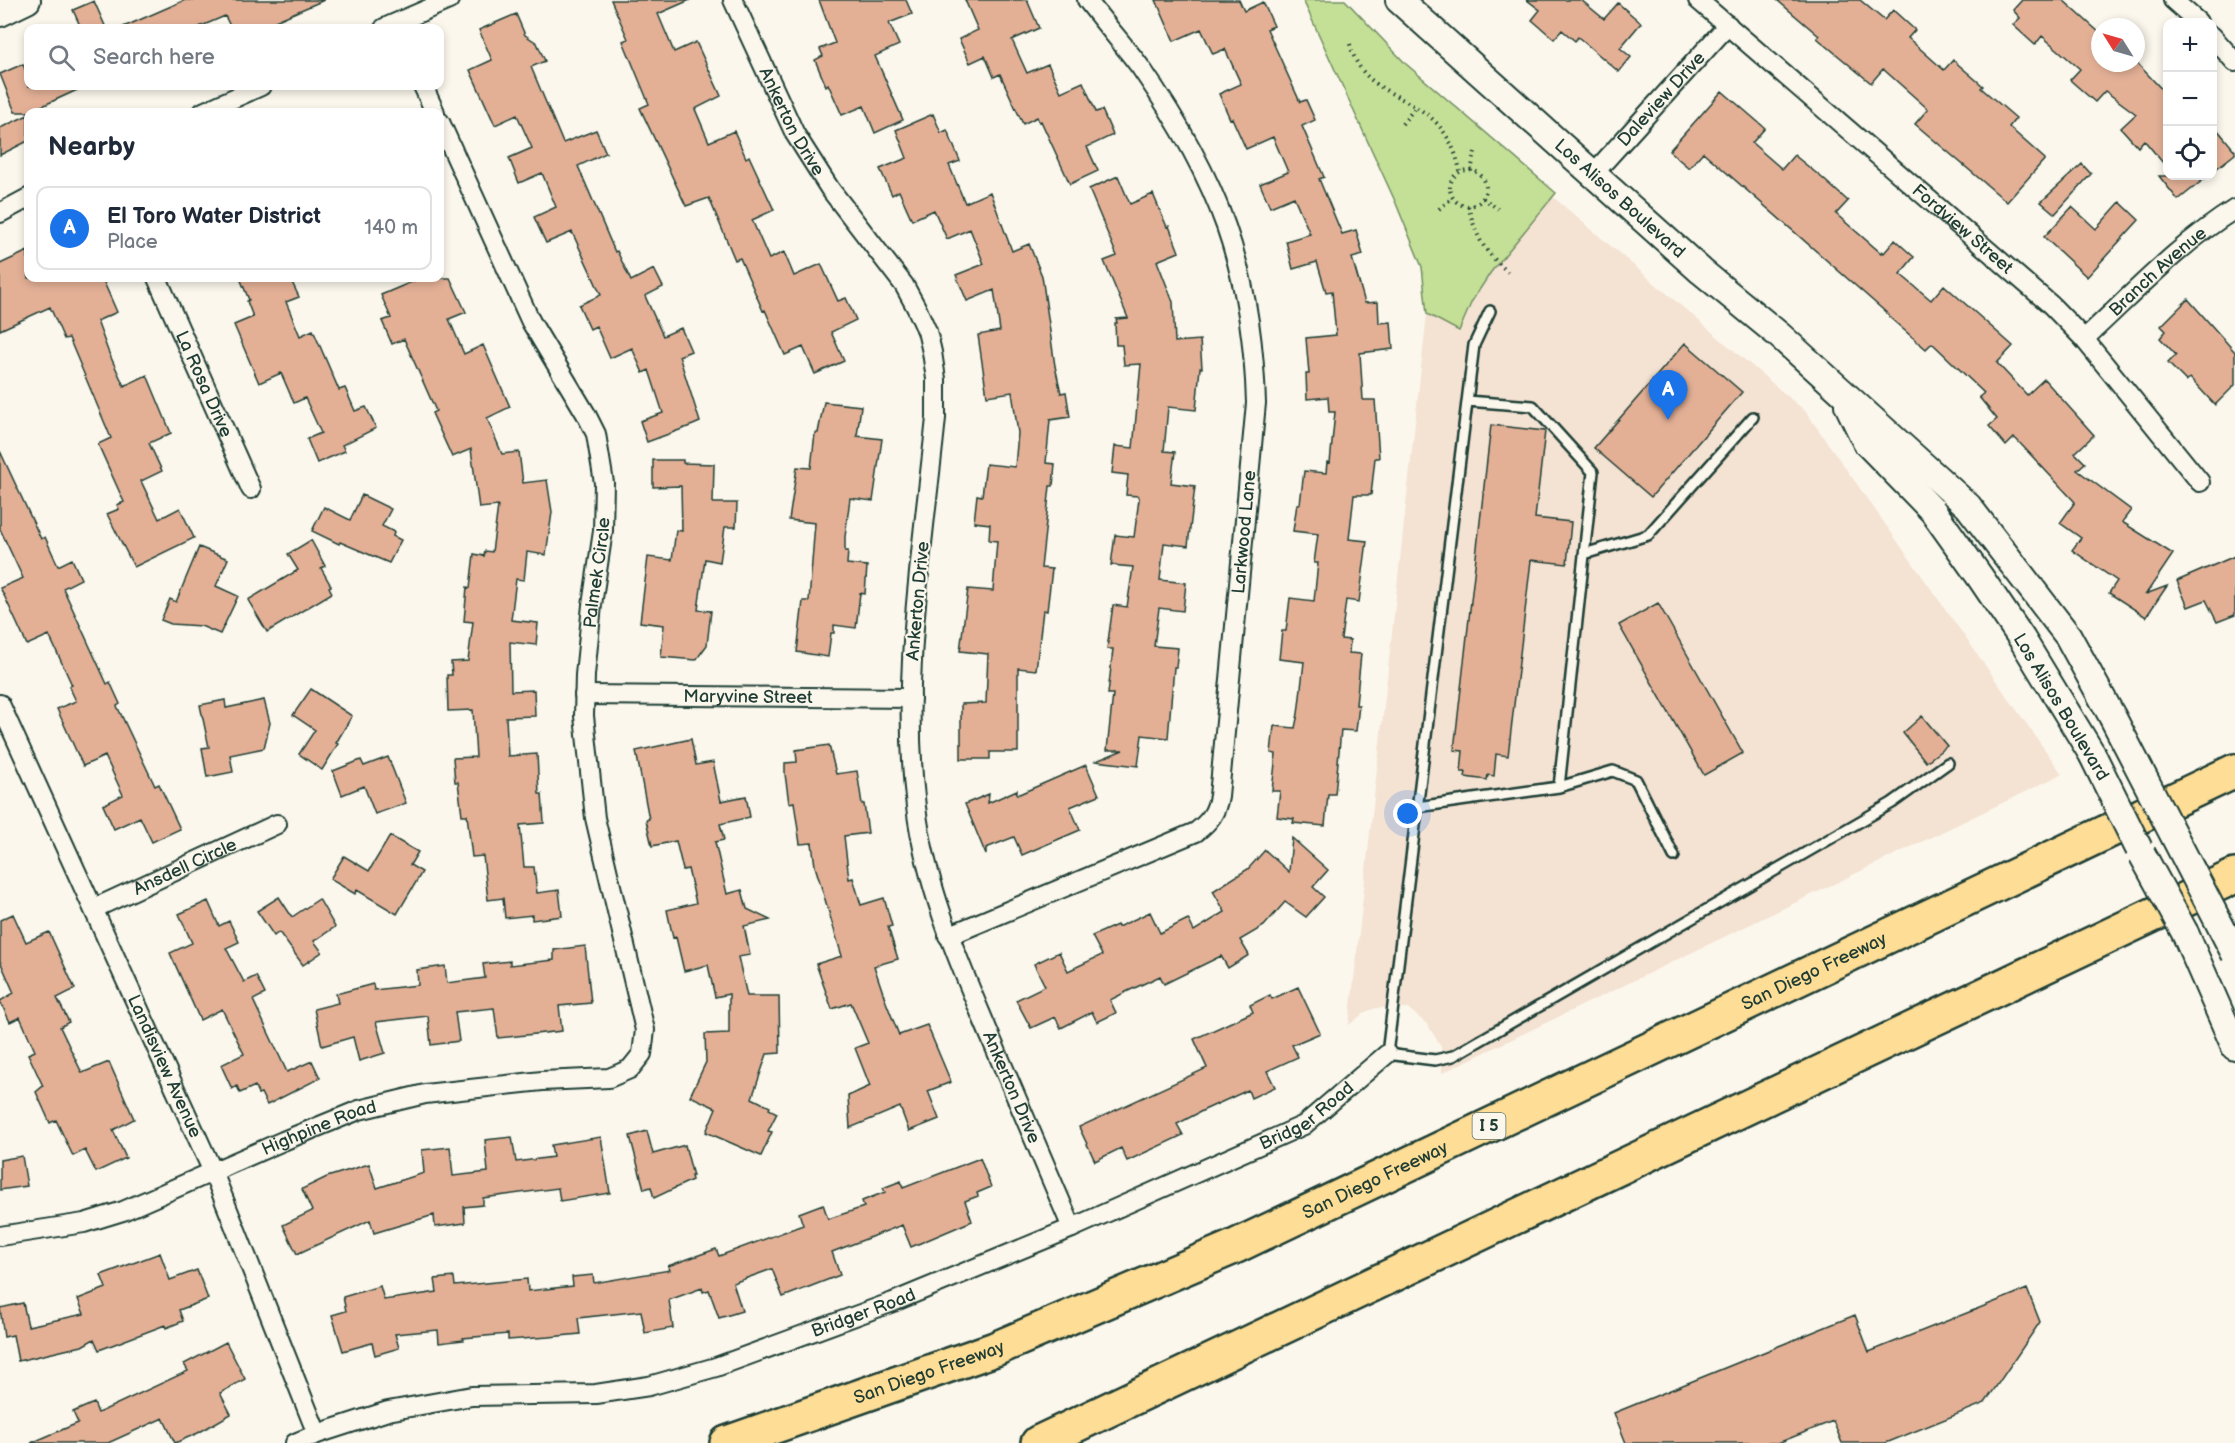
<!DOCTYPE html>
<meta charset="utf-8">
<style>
:root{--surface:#fff;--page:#f2f2f3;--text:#1f2937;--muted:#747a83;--line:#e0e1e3;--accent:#1a73e8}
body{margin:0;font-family:"Balsamiq Sans",sans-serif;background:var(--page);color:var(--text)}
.controls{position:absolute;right:18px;top:18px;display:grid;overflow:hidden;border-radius:12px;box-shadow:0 3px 9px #0003}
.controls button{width:54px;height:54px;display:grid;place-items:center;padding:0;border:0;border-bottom:2px solid var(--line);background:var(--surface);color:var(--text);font:30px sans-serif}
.compass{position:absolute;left:2091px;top:18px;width:54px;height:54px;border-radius:50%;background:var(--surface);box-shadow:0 3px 9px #0003;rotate:307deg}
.you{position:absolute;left:1408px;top:814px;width:21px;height:21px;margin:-15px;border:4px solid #fff;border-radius:50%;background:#1a73e8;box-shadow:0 0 0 9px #1a73e833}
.badge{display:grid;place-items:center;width:39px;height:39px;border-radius:50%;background:var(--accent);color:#fff;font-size:20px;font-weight:700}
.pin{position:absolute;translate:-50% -50px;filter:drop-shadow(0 2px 3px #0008)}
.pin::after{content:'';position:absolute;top:32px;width:21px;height:18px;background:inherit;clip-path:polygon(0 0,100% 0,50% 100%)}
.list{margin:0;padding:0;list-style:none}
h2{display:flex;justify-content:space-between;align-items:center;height:78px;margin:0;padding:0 24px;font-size:26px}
h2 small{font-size:20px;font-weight:400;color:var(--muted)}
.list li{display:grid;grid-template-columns:39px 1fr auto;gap:18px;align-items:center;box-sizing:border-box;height:84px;margin:0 12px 12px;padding:0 12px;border:2px solid var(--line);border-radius:12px}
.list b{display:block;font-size:22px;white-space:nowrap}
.list p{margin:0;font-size:20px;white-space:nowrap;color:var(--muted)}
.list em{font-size:20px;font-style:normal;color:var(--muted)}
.icon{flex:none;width:33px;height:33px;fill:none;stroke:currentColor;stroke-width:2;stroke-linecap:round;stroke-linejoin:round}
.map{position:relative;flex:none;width:2235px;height:1443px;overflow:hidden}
.search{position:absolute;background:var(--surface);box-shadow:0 3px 9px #0003;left:24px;top:24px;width:420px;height:66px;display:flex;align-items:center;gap:15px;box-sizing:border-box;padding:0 21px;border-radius:12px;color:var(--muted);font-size:22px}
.panel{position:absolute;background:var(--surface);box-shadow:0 3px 9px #0003;left:24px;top:108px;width:420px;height:174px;border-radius:12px}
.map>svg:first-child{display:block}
.built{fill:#f4e2d2}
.green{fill:#c4df96;stroke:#728e65;stroke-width:1.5}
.building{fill:#e3b096;stroke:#1f3d34;stroke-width:1.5}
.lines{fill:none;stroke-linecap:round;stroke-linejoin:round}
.lane-casing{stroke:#1f3d34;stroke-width:14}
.street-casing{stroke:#1f3d34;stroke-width:22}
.secondary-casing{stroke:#1f3d34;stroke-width:30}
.highway-casing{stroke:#1f3d34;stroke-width:38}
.path{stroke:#1f3d34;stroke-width:4;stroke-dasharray:1.5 4.5;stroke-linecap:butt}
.lane{stroke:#fbf7ec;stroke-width:9}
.street{stroke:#fbf7ec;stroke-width:18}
.secondary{stroke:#fbf7ec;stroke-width:26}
.highway{stroke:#fedd96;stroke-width:33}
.secondary-bridge-casing{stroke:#1f3d34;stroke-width:30;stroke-linecap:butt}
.secondary-bridge{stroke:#fbf7ec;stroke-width:26}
.labels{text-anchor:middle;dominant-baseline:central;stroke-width:4.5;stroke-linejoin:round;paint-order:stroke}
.shield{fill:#fbf7ec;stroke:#61756b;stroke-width:1.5}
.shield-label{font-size:16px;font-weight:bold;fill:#1f3d34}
.street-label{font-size:18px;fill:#1f3d34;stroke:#fbf7ec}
</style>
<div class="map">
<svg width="2235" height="1443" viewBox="0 0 2235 1443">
<rect width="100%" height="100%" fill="#fbf7ec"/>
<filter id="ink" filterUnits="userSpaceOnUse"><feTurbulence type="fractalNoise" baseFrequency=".0167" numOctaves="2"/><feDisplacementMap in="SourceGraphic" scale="12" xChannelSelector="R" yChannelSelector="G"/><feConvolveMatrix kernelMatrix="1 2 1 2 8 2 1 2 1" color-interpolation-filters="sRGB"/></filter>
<g filter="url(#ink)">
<path class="built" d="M1553,197L1805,411L2062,774L1442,1073L1441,1047L1428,1025L1409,1009L1397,1007L1376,1008L1365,1012L1349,1025L1427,314L1459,331L1472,301L1491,272Z"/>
<path class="green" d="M1303,0H1345L1406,64L1556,193L1491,272L1472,301L1459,331L1427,314L1422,267L1395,201Z"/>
<path class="building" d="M185,0H324L259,28H231L225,16L197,28H121Z
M611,0H690L658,14L674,52L696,42L721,96L695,109L709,142L734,131L746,158L749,156L774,210L752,220L769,259L784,252L794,276L821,264L838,301L846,298L856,320L831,332L844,361L815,374L803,347L785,355L765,310L763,311L740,258L735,260L709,198L686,206L640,108L649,104L623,41L628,39Z
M819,0H906L912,14L889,23L899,45L875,56L903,120L875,133L864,106L842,115L828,84L826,86L815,60L823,56L820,49L835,43Z
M965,0H1027L1039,28L1012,40L1027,73L1048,64L1061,92L1083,82L1096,112L1102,110L1113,135L1087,147L1098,171L1070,184L1041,121L1039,122L1037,117L1023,124L1000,74L994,77L985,56L970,63L959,39L978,30Z
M1156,0H1239L1244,11L1263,2L1274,26L1267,29L1300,102L1306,100L1315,120L1302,126L1324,177L1319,179L1342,234L1356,230L1363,255L1352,258L1365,303L1378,302L1379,323L1391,322L1393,349L1360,353L1363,400H1375L1379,458H1375L1371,495H1354L1349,539L1367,541L1359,602L1346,600L1341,639L1350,640L1349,653L1361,654L1356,705H1359L1356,731L1341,730L1335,794H1328L1325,826L1293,823L1294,819L1277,817L1280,791H1272L1276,754L1271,753L1274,726L1295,728L1298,714L1304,662L1279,659L1282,631H1286L1290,598L1314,601L1318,563H1314L1318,534L1293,531L1297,504H1300L1304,471L1326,473L1327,462L1330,463L1335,412H1329L1328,397L1307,399L1306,374H1309L1306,338L1336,335L1332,291L1326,292L1317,262L1293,269L1286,241L1310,234L1294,197L1270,207L1260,184L1288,172L1273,137L1246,149L1232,118L1230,119L1219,94L1241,84L1225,49L1213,54L1201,29L1174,41Z
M1527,0H1581L1604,19L1618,3L1641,23L1620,48L1631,57L1619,72L1578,37L1575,41L1562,30L1554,39L1532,20L1540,10Z
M1777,0H1860L1884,20L1893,10L1915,30L1908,38L1944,70L1953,60L1983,86L1981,88L2016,118L2009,127L2045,159L2007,202L1915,124L1928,109L1883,69L1871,83L1817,38L1819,36Z
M2022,0H2063L2100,33V63H2137L2168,96V169L2144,140L2138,147L2121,128L2136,114L2105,91L2095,102L2070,80L2080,69L2042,36L2035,45L2013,25L2020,18L2013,10Z
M94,1L106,28H81L73,10Z
M516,14L525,35L537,43L545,61L531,67L563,143L596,130L606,153L578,166L615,252L617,251L631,281L654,269L663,287L645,296L663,336L681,328L691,351L679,356L700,422L693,425L647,442L640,421L663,413L649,370L643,373L632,348L610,358L596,326L590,329L579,305L601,295L572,232L546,243L534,217L556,207L542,173L519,183L509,158L532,148L517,115L495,125L470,70L492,60L479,30Z
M23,64L28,77V86H86L40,107L42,112H15L0,74Z
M1722,91L1765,128L1752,143L1782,169L1794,155L1821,177L1848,201L1836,214L1881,253L1882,251L1884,253L1895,240L1914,257L1900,274L1931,300L1944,285L2013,346L1997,363L2027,395L2044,379L2094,435L2075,453L2085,463L2077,470L2131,510L2122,522L2173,554L2146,594L2167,586L2146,617L2109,593L2117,581L2072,550L2081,538L2060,523L2075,502L2016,439L2014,438L2006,446L1989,426L1997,419L1979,397L1984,393L1932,343L1926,349L1889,317V315L1703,152L1689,168L1669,151Z
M933,114L941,133L947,130L960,161L949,165L965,203L990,192L1012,251L1029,244L1042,276L1055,366L1061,393L1066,392L1070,417L1050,420L1046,463L1055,464L1053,486H1050L1041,568L1052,569L1047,611L1043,610L1036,670L1018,668V752H990V759H961V704L986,703L988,654L960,651L968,589L993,591L997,541L989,540L990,524L974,522L977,495L982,496L986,464L1015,467L1018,433L1012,392L987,396L978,335L1000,331L994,290L967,301L956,275L984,264L970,229L947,239L934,210L912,220L899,191L892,195L880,169L907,158L896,130Z
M28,115V141L0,155V128Z
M2212,123L2235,151V154L2212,172Z
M2082,164L2091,174L2055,214L2041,202Z
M1118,176L1130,204L1153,194L1167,227L1169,226L1179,252L1157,261L1173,302L1175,342L1200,340L1202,368H1200L1196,410L1168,407L1164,451L1175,452L1171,483L1195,486L1188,546L1164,543L1160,580L1186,583L1183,611L1159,608L1154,646L1178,648L1176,667H1174L1168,738L1142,735L1138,766L1096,761L1123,750H1107L1113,694H1108L1113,649H1107L1113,605L1127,607L1133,567L1111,565L1115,535L1134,537L1139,499L1138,496L1126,495L1128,475L1112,473L1115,446L1133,448L1141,364L1124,365L1122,345H1116L1115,323H1117L1116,319L1128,318L1104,261L1117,256L1089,189Z
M2159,176H2208L2178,200Z
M2120,202L2139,220L2087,277L2044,237L2072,207L2096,229Z
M28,251V278H102L117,312L97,321L108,351L124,386L147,375L171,433L149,443L162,471L141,481L159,519L180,508L194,538L134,567L107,514L119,509L117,505L124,502L98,444L111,438L69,338L64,339L50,307L0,330V264Z
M240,278H290L299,297L286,302L300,336L313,330L339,390L345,388L355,411L366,407L376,428L342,445L345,451L317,463L307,439L321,433L305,398L294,403L281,373L259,383L234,325L253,317L247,301L249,300Z
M421,278H450L466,312L449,319L464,354L483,345L510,407L487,418L502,454L519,452L523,483L547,480L552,512L546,555L527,552L524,580L516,579L511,620L538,623L536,645L510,642L511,691L534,690L535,716L506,717L508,756L537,754L539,794H542L544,823L520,825L524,867H534L537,893L559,890L562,916L532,920V915L505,918L503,898L488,900L483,856L472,857L467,815H462L458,782H455L453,758L476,757L473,710L448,711L447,675H452L451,662L468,661L473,622L464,621L467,587L470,588L474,554L484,556L485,551L492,552L498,506L479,508L471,449L452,457L432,413L436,411L404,339L392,344L382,321L391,318L381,295Z
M2188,299L2235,352V385L2215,405L2190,378L2186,381L2168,363L2176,355L2160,338L2166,331L2161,326Z
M1685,343L1742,392L1651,497L1594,448Z
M824,402L861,406L857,436L882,439L873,501L850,498L845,537V551H848L847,564L867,566L865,594L860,593L856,628L834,625V633H831L828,657L797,652L803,601H809L815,523L789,520L797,467L811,468L815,433H818Z
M1491,425L1545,431L1535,518L1571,522L1567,564L1531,560L1508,756L1496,754L1494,776L1488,775L1487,780L1465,777L1466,772H1461L1463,751L1454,750Z
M0,451L41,539L45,537L58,566L72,559L81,579L63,588L107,684L110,682L120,704L117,706L155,786L159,784L180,829L152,842L140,817L114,829L103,805L123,795L105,756L83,766L57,709L76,701L69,686L72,685L49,635L27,645L3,593L0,588L23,578L0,529Z
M653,460H683V463L714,464L713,503H737L736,527H725L720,562L705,559L698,610L711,611L707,645L696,660L661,657L664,625L640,622L648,557L672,560L676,530L682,531L681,486L653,487Z
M362,495L391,509L382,526L394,532L393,536L401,540L389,563L340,542L339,544L312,531L324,507L350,520Z
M311,540L325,566L321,568L331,586L329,587L332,593L267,632L248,600L298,570L288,554Z
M199,547L228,559L216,586L238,596L220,634L201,626L171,624L161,620L170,599L176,602Z
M2235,556V615L2217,622L2206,600L2188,607L2177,581Z
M1658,603L1743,753L1704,775L1619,625Z
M311,689L352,716L336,743L338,744L322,770L299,754L315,730L293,715Z
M225,700L226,708L264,700L270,723L264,748L230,755L233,772L207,777L202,748L209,747L200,705Z
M1922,716L1947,746L1926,762L1903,733Z
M691,739L696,765L713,762L721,801L746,796L750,817L720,824L724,840L715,842L727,894L742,890L747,909L770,920L744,926L750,955L738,957L747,996H779L780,1053L767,1054L752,1098L770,1107L769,1109L777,1113L768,1131L772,1132L761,1156L706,1132L716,1108L690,1096L706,1062L705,1034L729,1033V994L715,997L708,965L684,971L676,937L673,938L667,910L696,903L688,869L683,870L676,841L652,846L646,820L649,819L636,751Z
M829,745L836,774L857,771L862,804H864L868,833L844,836L849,879L853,878L861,905L884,898L892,926L888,927L898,959L874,966L886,1002L899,1035L927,1025L951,1082L928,1091L939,1119L909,1131L900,1107L850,1128L848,1096L870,1086L855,1048L868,1043L851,1003L832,1009L816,964L842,956L815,866L812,843L800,844L794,802L789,803L785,774V763L797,762L796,750Z
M388,757L406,803L375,814L364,786L342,795L333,771L361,760L364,766Z
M1086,765L1099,795L1070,807L1080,830L1022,855L1014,837L986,848V855L965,804L989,794L988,803L1017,790V795Z
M390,836L418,852L410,865L422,872L397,914L357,890L355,894L330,879L344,856L369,871Z
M1292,838L1328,870L1313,887L1324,897L1306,917L1285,902L1264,926L1240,940L1249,955L1228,968L1221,956L1164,984L1160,976L1126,992L1110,1000L1116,1013L1097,1022L1092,1012L1061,1028L1055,1017L1031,1028L1016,1000L1045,986L1034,964L1059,952L1068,971L1102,955L1092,936L1117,925L1118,927L1150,912L1160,933L1188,919L1194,931L1225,912L1213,891L1248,869L1265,850L1289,872Z
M279,897L292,917L319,899L335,927L314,941L322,952L303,965L279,932L274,936L257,911Z
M208,901L219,926L229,921L239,942L226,948L244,982L256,976L265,994L253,1000L287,1072L312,1061L320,1078L267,1105L261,1093L258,1094L255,1086L240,1093L237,1086L232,1089L221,1065L244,1054L222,1009L200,1020L170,953L192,943L179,914Z
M13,914L26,942L49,932L75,989L57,998L69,1022L60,1027L82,1073L109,1062L134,1119L113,1130L126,1158L96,1172L85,1150L73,1156L56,1120L50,1123L36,1092L43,1086L28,1054L35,1051L20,1017L10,1022L0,1001L14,993L0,961V920Z
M585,946L591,1003L559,1006L562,1031L498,1038L494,1008L455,1012L459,1041L431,1045L428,1016L376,1022L385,1053L359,1061L353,1037L322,1046L314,1009L338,1003L336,994L373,984L374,990L418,985L417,970L445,966L447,983L485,978L483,964L510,961V965L554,960V950Z
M1298,987L1320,1033L1292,1045L1298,1057L1267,1071L1275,1087L1251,1098L1248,1090L1204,1110L1177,1124L1183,1135L1127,1161L1121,1148L1095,1161L1079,1127L1207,1068L1194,1039L1253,1012L1250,1005L1270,995L1272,999Z
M647,1131L653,1154L685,1145L693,1176H691L692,1180L654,1198L651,1187L644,1189L630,1136Z
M512,1137L516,1162L553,1157L551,1145L601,1137L610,1193L560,1201L558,1188L483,1198V1205L464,1207L465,1223L435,1227L434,1215L374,1233L370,1220L297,1254L283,1225L312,1211L302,1189L327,1177L369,1164L377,1188L424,1173L422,1150L450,1147L453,1176L488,1172L485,1140Z
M22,1156L27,1186L0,1190V1160Z
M980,1158L991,1187L977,1193L978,1196L965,1201L972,1221L911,1247L902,1225L832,1252L840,1275L783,1297L772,1269L733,1283L742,1311L719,1318L709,1290L703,1292L702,1288L669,1300L673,1328L645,1333L641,1311L578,1318L580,1334L549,1337L508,1340V1334L463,1338L464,1340L439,1343L438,1330L395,1334L399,1348L375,1355L372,1343L343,1351L332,1315L346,1311L343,1297L380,1286L384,1300L437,1292L435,1279L454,1277L455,1286L527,1279L528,1291L573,1286L572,1277L593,1275L594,1283L670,1270L668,1266L716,1249L719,1256L803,1225L799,1213L823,1204L828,1219L864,1207L862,1201L885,1192L883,1188L901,1181L903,1188Z
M160,1253L170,1280L197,1270L208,1299L179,1310L183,1321L166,1328L165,1325L99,1350L94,1339L82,1346L18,1361L13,1335L4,1337L0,1308L23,1303L28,1326L84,1314L78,1299L106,1288L101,1275Z
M2027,1289L2040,1322L1985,1403L1886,1443H1842L1833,1421L1778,1443H1626L1614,1413L1855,1315L1869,1352Z
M226,1342L245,1379L220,1393L231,1414L198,1433L175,1443L163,1418L108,1443H31L78,1423L73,1412L94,1403L98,1413L188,1371L184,1364Z"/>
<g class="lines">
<defs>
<path id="lane" d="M1490,311L1474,345L1387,1054L1435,1060L1453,1056L1892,803L1948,763
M1584,554L1648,535L1753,417
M1559,787L1613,771L1636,780L1674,856
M1417,807L1559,787L1593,472L1533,406L1467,401"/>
<g id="street">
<path id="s1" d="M733,0L795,134L830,189L904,285L916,307L927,331L932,352L936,379V418C923,547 900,678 916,807C926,888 959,962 990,1036C1017,1100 1045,1164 1072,1228"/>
<path id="s2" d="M1698,0L2051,305L2084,339L2200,482"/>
<path d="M2173,0L2198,22"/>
<path d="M384,28L449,0"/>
<path d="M2212,36L2235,62"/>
<path d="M423,86L435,112"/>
<path d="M203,112L261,86"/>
<path id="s3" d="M1594,173L1728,25"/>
<path d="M0,213L28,198"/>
<path id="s4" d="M157,278L251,489"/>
<path id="s5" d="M2084,339C2133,294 2179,244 2235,209"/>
<path id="s6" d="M584,695L911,698"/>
<path id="s7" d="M0,704L213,1172L317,1434"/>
<path id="s8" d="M95,908L277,824"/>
<path id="s9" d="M948,936L1196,832C1210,821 1216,813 1219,796L1256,403C1252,267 1218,179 1141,68C1124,45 1104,23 1087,0"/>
<path id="s10" d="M0,1236L84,1223L123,1211L283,1141L359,1110L425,1094L542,1081L609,1078L630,1069L642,1054L645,1030L595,818L584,716L585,675L592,605L603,531L604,483L596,434L586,414L531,322L440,122"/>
<path id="s11" d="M295,1443L317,1434L388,1411L472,1396L596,1394L649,1386L716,1367L893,1302L1072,1228L1304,1125L1387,1054"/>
</g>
<g id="secondary">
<path id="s12" d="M1399,0L1701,271L1779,335L1968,506L2068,636L2112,716"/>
<path d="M0,13L27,0"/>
<path d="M1848,405L1866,442L1933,511L1980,577L2022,639L2092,754"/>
<path d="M2185,933L2235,1047"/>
</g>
<g id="highway">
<path id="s13" d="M727,1443L995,1349L1236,1246L2235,771"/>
<path d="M1038,1443L2235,876"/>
</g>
</defs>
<use href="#lane" class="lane-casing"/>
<use href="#street" class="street-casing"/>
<use href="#secondary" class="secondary-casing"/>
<use href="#highway" class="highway-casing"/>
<path class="path" d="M1350,44C1361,89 1397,91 1429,116C1446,130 1456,150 1460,171
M1402,124L1415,108
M1450 188a18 18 0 1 1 36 0a18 18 0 1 1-36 0Z
M1471,171L1475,152
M1483,198L1498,209
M1468,206C1478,240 1482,249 1508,272
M1439,209L1452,198"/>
<use href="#lane" class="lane"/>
<use href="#street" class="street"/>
<use href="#secondary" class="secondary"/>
<use href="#highway" class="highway"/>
<defs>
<path id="secondary-bridge" d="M2112,716L2235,954
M2092,754L2139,849
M2142,854L2185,933"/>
</defs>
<use href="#secondary-bridge" class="secondary-bridge-casing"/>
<use href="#secondary-bridge" class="secondary-bridge"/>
</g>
</g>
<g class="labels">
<rect class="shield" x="1472.5" y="1113" width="33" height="26" rx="4.5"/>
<g class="shield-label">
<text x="1489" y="1126">I 5</text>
</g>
<g class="street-label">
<text stroke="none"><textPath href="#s3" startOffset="100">Daleview Drive</textPath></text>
<text stroke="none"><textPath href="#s1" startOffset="135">Ankerton Drive</textPath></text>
<text stroke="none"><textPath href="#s12" startOffset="297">Los Alisos Boulevard</textPath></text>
<text stroke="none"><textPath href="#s2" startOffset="350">Fordview Street</textPath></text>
<text stroke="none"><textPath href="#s5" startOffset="100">Branch Avenue</textPath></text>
<text stroke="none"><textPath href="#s4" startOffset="116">La Rosa Drive</textPath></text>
<text stroke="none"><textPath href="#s9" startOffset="578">Larkwood Lane</textPath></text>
<text stroke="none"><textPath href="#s10" startOffset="1166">Palmek Circle</textPath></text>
<text transform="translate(918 601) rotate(-85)">Ankerton Drive</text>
<text stroke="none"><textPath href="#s6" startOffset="164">Maryvine Street</textPath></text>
<text transform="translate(2061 707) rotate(59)">Los Alisos Boulevard</text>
<text stroke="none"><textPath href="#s8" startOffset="99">Ansdell Circle</textPath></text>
<text stroke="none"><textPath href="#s13" startOffset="1186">San Diego Freeway</textPath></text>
<text stroke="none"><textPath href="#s7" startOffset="398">Landisview Avenue</textPath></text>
<text stroke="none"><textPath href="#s1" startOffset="1161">Ankerton Drive</textPath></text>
<text stroke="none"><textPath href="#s11" startOffset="1074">Bridger Road</textPath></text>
<text stroke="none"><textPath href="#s10" startOffset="339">Highpine Road</textPath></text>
<text stroke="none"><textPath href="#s13" startOffset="700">San Diego Freeway</textPath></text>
<text stroke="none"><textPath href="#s11" startOffset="588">Bridger Road</textPath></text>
<text stroke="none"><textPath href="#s13" startOffset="214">San Diego Freeway</textPath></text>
</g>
</g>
</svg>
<div class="controls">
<button>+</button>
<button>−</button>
<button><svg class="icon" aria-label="locate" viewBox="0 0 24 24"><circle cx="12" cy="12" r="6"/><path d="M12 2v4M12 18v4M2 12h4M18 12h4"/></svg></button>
</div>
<svg class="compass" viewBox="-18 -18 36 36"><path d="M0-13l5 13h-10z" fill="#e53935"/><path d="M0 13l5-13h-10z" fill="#747a83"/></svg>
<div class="you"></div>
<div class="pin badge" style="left:1668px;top:420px">A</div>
<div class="search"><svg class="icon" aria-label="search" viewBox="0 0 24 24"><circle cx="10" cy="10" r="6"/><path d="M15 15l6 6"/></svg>Search here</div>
<section class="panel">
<h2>Nearby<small></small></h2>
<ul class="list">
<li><span class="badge">A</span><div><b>El Toro Water District</b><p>Place</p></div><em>140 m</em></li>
</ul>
</section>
</div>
